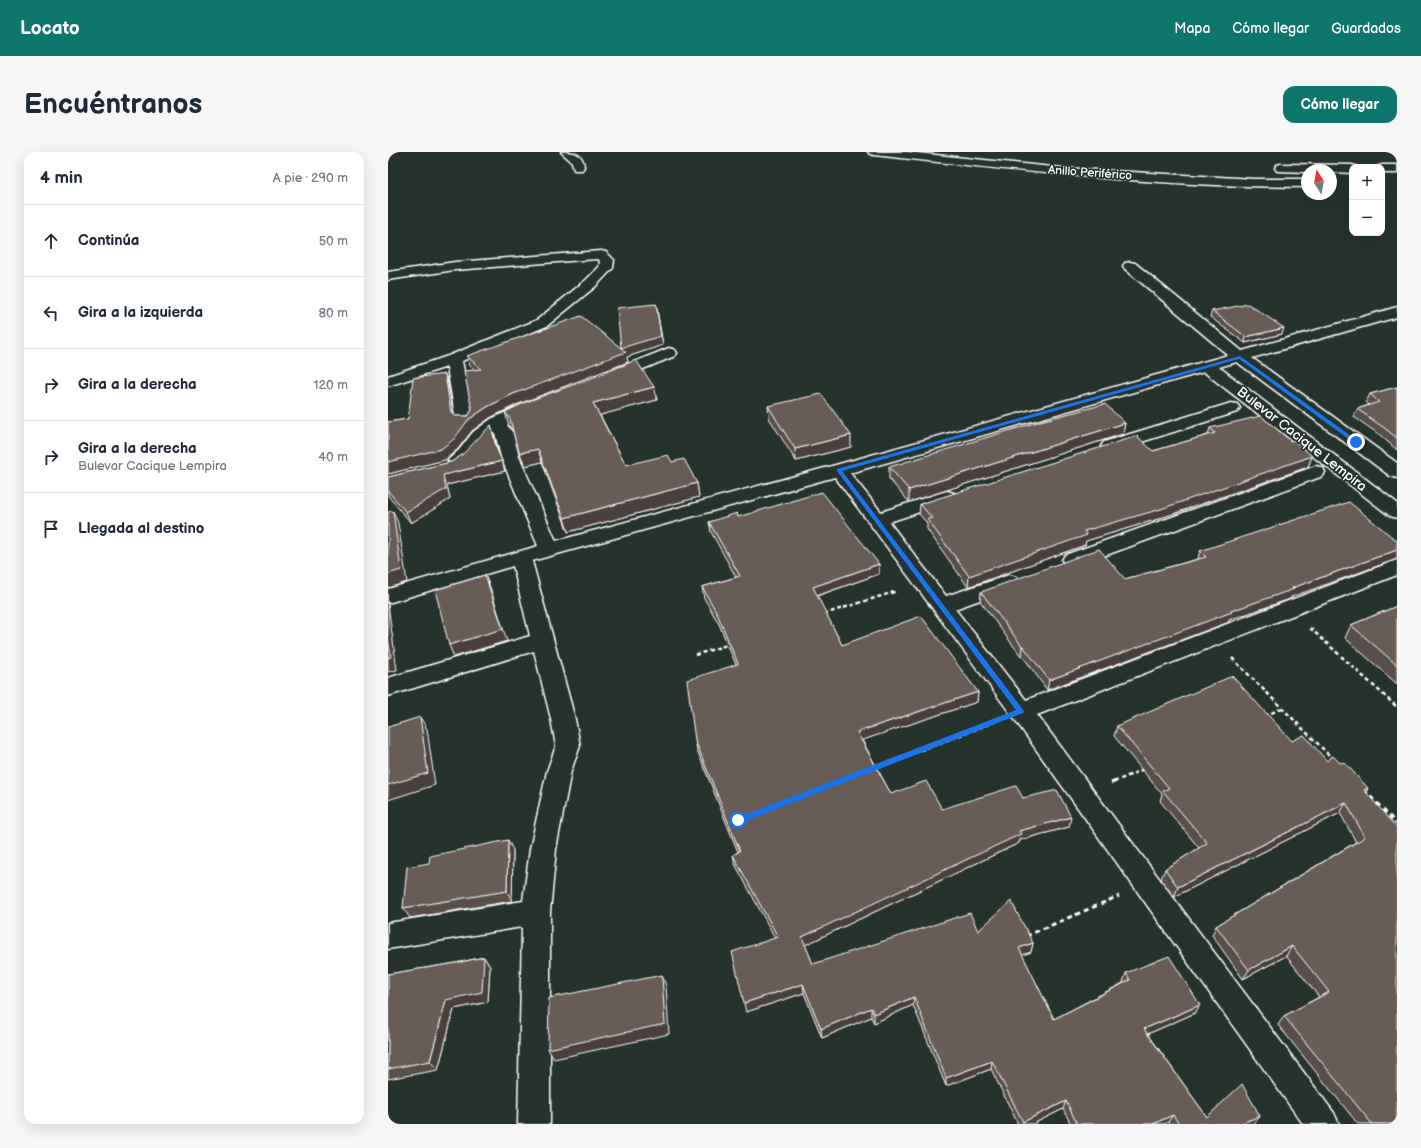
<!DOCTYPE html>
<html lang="es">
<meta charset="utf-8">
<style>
:root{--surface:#fff;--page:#f6f6f7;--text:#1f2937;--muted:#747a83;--line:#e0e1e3;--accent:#0f766e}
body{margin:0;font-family:"Balsamiq Sans",sans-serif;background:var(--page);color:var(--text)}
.controls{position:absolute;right:12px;top:12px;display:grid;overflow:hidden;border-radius:8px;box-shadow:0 4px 16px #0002}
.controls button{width:36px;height:36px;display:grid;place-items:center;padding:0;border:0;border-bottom:1px solid var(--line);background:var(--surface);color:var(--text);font:20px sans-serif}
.compass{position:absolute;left:913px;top:12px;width:36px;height:36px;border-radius:50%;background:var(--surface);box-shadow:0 4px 16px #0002;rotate:349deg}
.stop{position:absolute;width:12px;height:12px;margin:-9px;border:3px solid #1a73e8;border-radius:50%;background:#fff}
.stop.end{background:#1a73e8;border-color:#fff;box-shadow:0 1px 4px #0008}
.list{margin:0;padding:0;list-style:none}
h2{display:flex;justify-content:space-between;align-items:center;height:52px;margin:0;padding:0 16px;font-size:17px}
h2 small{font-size:13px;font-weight:400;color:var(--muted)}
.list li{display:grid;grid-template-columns:26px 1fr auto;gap:12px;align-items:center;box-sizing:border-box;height:72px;padding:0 16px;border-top:1px solid var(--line)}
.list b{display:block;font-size:15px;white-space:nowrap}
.list p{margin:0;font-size:13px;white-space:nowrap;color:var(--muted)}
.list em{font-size:13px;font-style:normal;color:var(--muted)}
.icon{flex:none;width:22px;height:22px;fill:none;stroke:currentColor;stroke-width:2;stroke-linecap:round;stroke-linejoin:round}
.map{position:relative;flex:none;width:1009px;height:972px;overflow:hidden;border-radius:12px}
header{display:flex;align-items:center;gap:24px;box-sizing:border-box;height:56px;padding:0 20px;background:var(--accent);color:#fff}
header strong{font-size:19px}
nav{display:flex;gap:22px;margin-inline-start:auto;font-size:14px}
.intro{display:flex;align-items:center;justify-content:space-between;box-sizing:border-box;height:96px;padding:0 24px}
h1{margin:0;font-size:28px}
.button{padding:10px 18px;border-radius:12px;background:var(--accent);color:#fff;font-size:14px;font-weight:700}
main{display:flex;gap:24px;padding:0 24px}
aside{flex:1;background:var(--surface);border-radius:12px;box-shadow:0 4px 16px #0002}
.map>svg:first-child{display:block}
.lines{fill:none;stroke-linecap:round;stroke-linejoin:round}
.street-casing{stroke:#fff;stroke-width:3}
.highway-casing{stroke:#fff;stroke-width:3}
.path-far1{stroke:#fff;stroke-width:2.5;stroke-dasharray:4 3;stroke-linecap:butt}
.path{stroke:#fff;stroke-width:3;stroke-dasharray:5 4;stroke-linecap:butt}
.street{fill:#26332d;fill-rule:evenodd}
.highway{fill:#26332d;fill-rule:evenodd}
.wall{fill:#59504b;stroke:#fff}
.shaded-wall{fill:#49413d;stroke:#fff}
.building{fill:#685d57;stroke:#fff}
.route{fill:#1a73e8}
.labels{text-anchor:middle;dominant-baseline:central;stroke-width:3.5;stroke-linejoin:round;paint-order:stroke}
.far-street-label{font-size:12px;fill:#fff;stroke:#26332d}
.street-label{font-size:14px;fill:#fff;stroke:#26332d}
</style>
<header>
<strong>Locato</strong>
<nav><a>Mapa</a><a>Cómo llegar</a><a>Guardados</a></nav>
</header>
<div class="intro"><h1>Encuéntranos</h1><a class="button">Cómo llegar</a></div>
<main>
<aside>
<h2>4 min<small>A pie · 290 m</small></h2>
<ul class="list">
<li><svg class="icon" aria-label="ahead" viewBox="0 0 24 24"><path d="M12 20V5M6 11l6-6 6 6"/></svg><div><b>Continúa</b></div><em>50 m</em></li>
<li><svg class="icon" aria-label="left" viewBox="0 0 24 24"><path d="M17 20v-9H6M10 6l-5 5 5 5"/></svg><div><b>Gira a la izquierda</b></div><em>80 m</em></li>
<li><svg class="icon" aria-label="right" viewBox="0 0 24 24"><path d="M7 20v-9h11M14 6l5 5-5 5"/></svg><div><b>Gira a la derecha</b></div><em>120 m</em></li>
<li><svg class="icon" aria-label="right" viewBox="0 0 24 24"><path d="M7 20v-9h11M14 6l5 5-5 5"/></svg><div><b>Gira a la derecha</b><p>Bulevar Cacique Lempira</p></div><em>40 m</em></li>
<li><svg class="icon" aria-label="arrive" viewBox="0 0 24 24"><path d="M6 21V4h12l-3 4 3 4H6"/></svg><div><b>Llegada al destino</b></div></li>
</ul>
</aside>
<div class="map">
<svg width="1009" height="972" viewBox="0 0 1009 972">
<rect width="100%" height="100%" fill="#26332d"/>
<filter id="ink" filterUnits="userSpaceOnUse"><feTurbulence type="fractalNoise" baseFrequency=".025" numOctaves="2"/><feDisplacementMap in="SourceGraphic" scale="8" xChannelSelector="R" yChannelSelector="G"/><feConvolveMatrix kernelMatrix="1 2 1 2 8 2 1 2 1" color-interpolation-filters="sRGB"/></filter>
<g filter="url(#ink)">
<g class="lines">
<defs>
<path id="street" d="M173,0C184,0 196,1 196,15L194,18H186L184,10Z
M213,99L218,100L226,108L225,116L208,134L159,174L74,209L86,269L83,273L77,274L71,273L68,269L59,215L0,234V224L60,204L149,168L198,128L211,115L212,109L210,107L195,108L67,118L0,128V120L67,110Z
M742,110L747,111L854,199L1009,155V165L864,206L1009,311V326L1002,324L849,210L831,215L1009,351V366L1002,364L816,220L462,321L493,360L552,341L559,339L566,341L568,345L566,349L501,370L558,444L621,423L628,425L631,430L628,435L567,457L638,548L1009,408V423L649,563L946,961L951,972H915L625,565L447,325L144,409L187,567L192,594L183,619L168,697L162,760V972H130L134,775L0,797V771L135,749L142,697L159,619L168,594L163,567L146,499L0,544V526L142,484L125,414L0,451V437L150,394L113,305L107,281C104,283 100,285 97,288C86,299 81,316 63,312L60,308L71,298L85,280L103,267L140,250L146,249L152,250L155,254L152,258L119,273L125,281L131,305L168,389L444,314L840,203L737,117L735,114L737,111Z
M281,196L287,198L289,201L287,204L231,227L225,229L219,227L217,224L219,221Z
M843,251L849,252L852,256L849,260L728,298L722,299L716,298L713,294L716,290Z
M928,314L935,316L937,320L935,324L691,413L684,415L677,413L674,408L677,403Z"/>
<path id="highway" d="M480,0H519L674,16L866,27H919V35C774,35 630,19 486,3L482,2Z
M893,12L964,13L969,15H964V21L943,20V18H919V20L889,19L887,16L889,13Z
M994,13H1009V21H994V15H989Z"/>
</defs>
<use href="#street" class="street-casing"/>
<use href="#highway" class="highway-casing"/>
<path class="path-far1" d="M436,462L509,439
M922,476L1009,555
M307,503L342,492
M844,506L945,607
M877,564L894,556
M486,616L606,570
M726,630L756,617"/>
<path class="path" d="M723,631L729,629
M976,638L1009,672
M638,784L731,744"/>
<use href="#street" class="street"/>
<use href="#highway" class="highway"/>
</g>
<path class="wall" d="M268,152L275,193L239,205L240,210L128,253L102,266L84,279L70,297L57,308L0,322V270L20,267L57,222L60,232L66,263L67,264H80L84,258L87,218L82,214L79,204L233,196Z
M824,159L894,182L857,191L822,165Z
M266,235L269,248L212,263L238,313L284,310L309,331L311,345L180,380L154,310L137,314L132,305L125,279L121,274L117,260Z
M1009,235V298L992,283L966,265L969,257L981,253L978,250L982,242Z
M380,254L463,295L408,309L381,266Z
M737,271L735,282L521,350L501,327V315Z
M822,276L903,289L924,304L920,315L770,367L698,389L697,393L580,435L539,377V371L531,362L532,352L765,299L820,283Z
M106,284L110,301L117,319L59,333L62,347L23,371L0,344V325L63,310Z
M350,365L491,412V422L429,444L454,493L590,540L589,550L474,588L503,642L554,657L635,646L681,675L632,688L631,691L417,793L425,812L590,779L645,791L643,800L634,803L666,867L735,831V830L738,821L807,861L760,882L819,965L872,964L866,972H781L780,970L777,972H683L675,957L645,972H630L603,917L558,934L525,853L486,871L483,865L434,886L416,841L358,860L387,786L347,712L345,703L350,700L309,598L307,588L348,513L331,472L316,446L314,435L348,425L323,380L321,370Z
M812,399L903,445L902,447L841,468V470L659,538L634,503L633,504L592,449L593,440L737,427L810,407Z
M1009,454V532L957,486L963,473Z
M729,574L904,589L939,609L952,611L980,636L978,640L1009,972H970L890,873L896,864L931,845L898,804L855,827L824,783L828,774L968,690L952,661L786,745L773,727L777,717L811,696L772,649L774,642L726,584Z
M125,698L124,749L22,766L15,756L41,711Z
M96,805L102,815L100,850L66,857L50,918L0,927V822L68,811Z"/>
<path class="shaded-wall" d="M268,152L275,193L239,205L240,210L128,253L102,266L84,279L70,297L57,308L0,322V310L80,268L99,255L125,242L233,196Z
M896,176L894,182L857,191L858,185Z
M57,222L60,232L67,270L63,260Z
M266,235L269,248L209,264L205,251Z
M737,271L735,282L521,350V338Z
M103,273L106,284L112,305L108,295Z
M463,283V295L408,309L407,297Z
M150,297L154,310L137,314L132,301Z
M924,304L920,315L770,367L698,389L697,393L580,435L581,424L696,379Z
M114,309L117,319L59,333L62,347L23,371L18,360L55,323Z
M309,331L311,345L180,380L176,366Z
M5,359L10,371L19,430L0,436V422Z
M1009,398V407L903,445L902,447L841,468V470L659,538L661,528L904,436Z
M491,412V422L425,445V435Z
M97,423L102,435L119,489L66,505L61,493Z
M0,452L9,518L0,520Z
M634,494H635L634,503L633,504Z
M590,540L589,550L469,590V580Z
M32,565L39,577L47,633L0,648V633Z
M980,636L974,646L976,638Z
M958,651L952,661L786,745L790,735Z
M683,665L681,675L632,688L631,691L415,794L414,785L631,679Z
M120,688L125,698L124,749L119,739Z
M645,791L643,800L629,805L631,796Z
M904,794L898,804L855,827L861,818Z
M96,805L102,815L100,850L66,857L50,918L42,909L58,848Z
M274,823L278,834L281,882L166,907L160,897Z
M415,832L416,841L358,860L356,851Z
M526,845L525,853L486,871V862Z
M812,853L807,861L753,885L756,877Z
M483,856V865L434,886L433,877Z
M604,909L603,917L558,934V926Z
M678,949L675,957L645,972H635V970Z
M785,963L780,970L777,972H765Z
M872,964L866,972H851Z"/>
<path class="building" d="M268,152L273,184L233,196L229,156Z
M860,152L896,176L858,185L824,159Z
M193,164L238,200L125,242L99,255L80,268L66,287L53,297L0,310V270L20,267L25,226L57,222L63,260L67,264H80L84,258L76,219L93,217L79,204Z
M248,208L266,235L205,251L238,313L280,303L284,310L296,307L309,331L176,366L150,297L132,301L128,291L122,267L117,260L138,250L209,224Z
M1009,235V286L995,275L969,257L991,250L982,242Z
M433,242L463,283L407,297L380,254Z
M717,252L737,271L521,338L501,315L656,268Z
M873,264L903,289L906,288L924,304L773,357L696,379L699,383L581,424L539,367L544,366L532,352L749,284L765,299L827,281L822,276Z
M103,273L108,295L114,309L55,323L58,337L18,360L0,339V325L63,310L74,303Z
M434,340L491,412L425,435L454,493L533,464L590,540L469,580L503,642L538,629L554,657L628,634L635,646L669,638L683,665L631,679L633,682L414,785L425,812L582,761L590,779L623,749L645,791L631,796L666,867L742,828L738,821L781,804L812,853L756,877L819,965L854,932L872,964L851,972H791L785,963L765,972H689L678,949L635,970L604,909L558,926L526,845L486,862L483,856L433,877L415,832L356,851L344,800L390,785L345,703L352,699L307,588L299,528L350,512L329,461L314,435L352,424L321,370L349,361L350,365Z
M961,350L1009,389V398L904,436L906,437L843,459L844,460L661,528L635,494H634L593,440L711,397L737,427L818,405L812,399Z
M5,359L13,418L0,422V360Z
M97,423L115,477L61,493L47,438Z
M1009,454V513L963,473Z
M0,485L3,505L0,506Z
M844,524L904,589L916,583L939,609L945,604L952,611L956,610L980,636L976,638L1009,676V972H984L896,864L941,840L904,794L861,818L828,774L977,685L958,651L790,735L777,717L819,691L775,639L781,636L729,574Z
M32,565L40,621L0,633V575Z
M120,688L119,739L15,756L19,715L41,711L42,704Z
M96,805L94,840L58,848L42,909L0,917V822L68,811Z
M274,823L277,872L160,897L161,846Z"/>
</g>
<path class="route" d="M852,204L970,289V291H966L851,207L454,319L636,559L635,561L353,671H348V666L628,558L449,319V317Z"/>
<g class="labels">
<g class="far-street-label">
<text transform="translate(702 21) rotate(4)">Anillo Periférico</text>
</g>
<g class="street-label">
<text transform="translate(914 287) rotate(38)">Bulevar Cacique Lempira</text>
</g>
</g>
</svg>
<div class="controls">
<button>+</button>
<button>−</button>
</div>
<svg class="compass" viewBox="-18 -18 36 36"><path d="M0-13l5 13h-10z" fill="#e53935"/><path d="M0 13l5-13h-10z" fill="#747a83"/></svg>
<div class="stop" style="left:350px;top:668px"></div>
<div class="stop end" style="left:968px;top:290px"></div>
</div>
</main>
